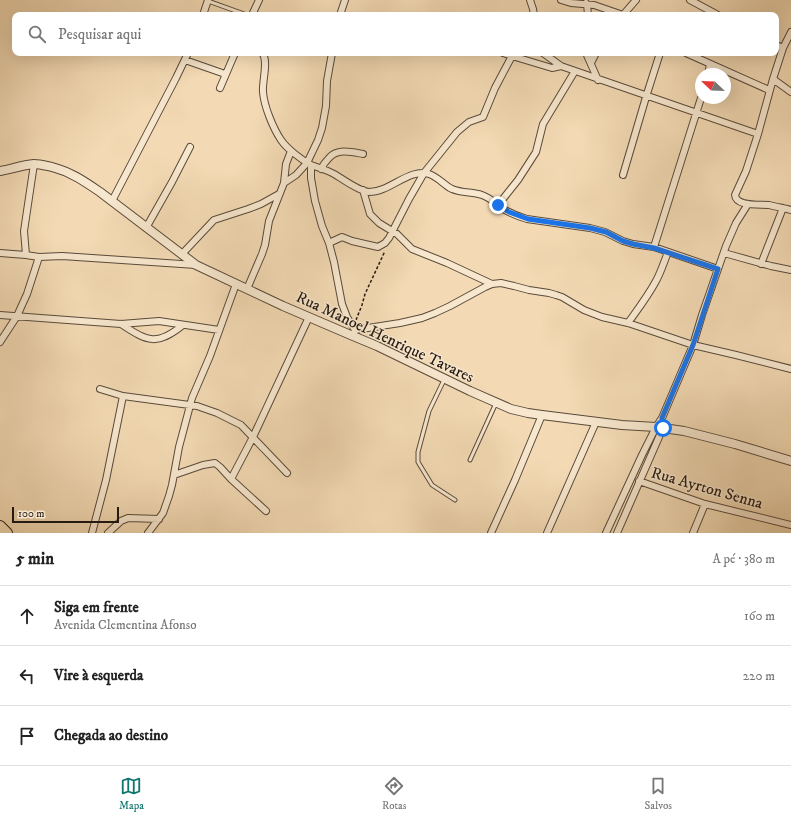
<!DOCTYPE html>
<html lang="pt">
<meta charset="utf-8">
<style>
:root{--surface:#fff;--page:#f6f6f6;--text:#222;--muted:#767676;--line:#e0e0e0;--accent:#0f766e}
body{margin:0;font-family:"IM FELL DW Pica",serif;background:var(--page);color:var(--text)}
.compass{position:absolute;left:695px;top:68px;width:36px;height:36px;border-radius:50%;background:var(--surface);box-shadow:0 4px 16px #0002;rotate:293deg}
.scale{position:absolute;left:12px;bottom:10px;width:107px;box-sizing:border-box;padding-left:4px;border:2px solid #261a11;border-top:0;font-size:11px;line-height:14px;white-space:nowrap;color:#261a11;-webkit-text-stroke:3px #f7e7ce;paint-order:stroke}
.stop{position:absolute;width:12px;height:12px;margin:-9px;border:3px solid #1a73e8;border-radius:50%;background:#fff}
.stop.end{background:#1a73e8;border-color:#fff;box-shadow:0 1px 4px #0008}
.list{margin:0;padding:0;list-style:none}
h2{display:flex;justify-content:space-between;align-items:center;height:52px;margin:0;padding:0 16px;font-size:17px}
h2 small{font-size:13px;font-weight:400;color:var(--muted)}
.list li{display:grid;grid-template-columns:26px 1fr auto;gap:12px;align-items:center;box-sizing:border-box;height:60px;padding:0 16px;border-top:1px solid var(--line)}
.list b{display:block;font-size:15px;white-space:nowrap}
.list p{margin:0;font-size:13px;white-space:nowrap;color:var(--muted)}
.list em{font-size:13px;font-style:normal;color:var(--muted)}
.icon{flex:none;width:22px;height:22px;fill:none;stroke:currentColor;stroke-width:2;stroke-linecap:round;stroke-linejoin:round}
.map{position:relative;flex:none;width:791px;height:533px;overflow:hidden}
.search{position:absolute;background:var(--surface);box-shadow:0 4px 16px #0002;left:12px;right:12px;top:12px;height:44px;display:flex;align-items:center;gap:10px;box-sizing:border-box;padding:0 14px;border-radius:8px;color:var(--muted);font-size:15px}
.sheet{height:232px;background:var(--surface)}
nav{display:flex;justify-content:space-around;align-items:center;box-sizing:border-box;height:56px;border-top:1px solid var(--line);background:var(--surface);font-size:11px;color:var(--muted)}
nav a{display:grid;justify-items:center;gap:2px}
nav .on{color:var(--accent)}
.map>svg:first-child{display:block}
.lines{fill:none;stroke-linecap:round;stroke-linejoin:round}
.service-casing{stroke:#594a3a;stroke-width:5}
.minor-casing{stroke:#594a3a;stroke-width:8}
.tertiary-casing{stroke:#594a3a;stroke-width:10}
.primary-casing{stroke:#261a11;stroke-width:12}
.path{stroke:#261a11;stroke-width:1.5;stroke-dasharray:3 2;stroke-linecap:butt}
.service{stroke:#f7e7ce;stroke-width:3}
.minor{stroke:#f7e7ce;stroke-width:6}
.tertiary{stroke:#f7e7ce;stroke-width:8}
.primary{stroke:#f3dab4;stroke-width:10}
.route{stroke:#1a73e8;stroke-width:5}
.labels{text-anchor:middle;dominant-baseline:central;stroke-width:3;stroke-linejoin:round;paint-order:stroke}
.street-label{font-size:16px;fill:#261a11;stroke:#f7e7ce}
</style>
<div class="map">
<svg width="791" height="533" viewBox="0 0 791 533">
<rect width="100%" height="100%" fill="#f3dab4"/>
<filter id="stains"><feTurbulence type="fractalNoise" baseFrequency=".005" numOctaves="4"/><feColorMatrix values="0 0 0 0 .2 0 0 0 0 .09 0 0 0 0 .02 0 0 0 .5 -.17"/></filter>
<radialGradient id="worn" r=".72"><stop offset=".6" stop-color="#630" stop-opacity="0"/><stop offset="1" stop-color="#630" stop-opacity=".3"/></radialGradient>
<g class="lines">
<defs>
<path id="service" d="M208,1L247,15
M444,380L429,411L418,452V462L432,485L455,500
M470,460L496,403"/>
<path id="minor" d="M530,0L533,9L534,15
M561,0L571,3L594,5L623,15
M690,0L718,15
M586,3L587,4L588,15
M203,15L208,0
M252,15L259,0
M340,15L345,0
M623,15L636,0
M791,32L783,48L773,79L758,134L746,171L735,195C736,207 760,204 769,205C776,207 784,208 791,210
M776,45L783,48
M262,53C269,60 262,81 263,92C264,106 273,128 281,140C287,149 302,160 311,165C319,168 327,170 334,174C343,179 358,191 369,192C390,192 409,168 429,174C438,177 444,185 452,189C462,193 472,192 482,195C491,198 497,205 505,210C512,214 520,217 527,219L590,228L605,232L623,241L633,244L654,247L718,269
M503,53L512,56
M543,53L561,66L758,134
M586,53L598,80
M686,53L769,90
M185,60L225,74
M591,63L596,53
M708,74L710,64
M773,79L791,92
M220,88L235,53
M311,165V178L315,201L322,226L329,243L334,262L342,304L347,317L355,330L354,333
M321,169C323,165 326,161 329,158C337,148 352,152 363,154
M623,175L646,97L660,53
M284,183L296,175L307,163L318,140L322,128L326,106L327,81L332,53
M363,190L370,214L379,223L397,234L412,249L447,263L492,284
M112,201L176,78L188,53
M498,205L518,180L536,152L543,124L575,71
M146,228L172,182L190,147
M329,243L342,237L352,241L378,247L385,243L389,238L409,199L424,173L457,132L469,122L483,117L495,88L512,56L552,68L561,66
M654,247L701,98
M0,253L26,255L39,257L62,256L196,265
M724,253L771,266L791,270
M182,254L214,220L248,209L261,204L279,194
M26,255L24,231L34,164
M761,264L783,208
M247,289L262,254L265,245L269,221L284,183L286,164L291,151
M0,315L121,324L159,321L219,330
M628,323C638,309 648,296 656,281C661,272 664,262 668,252
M121,324C148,342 157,346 183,325
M355,330L400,323L422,318L435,313L450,306L485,287L492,284L501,283L514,286L529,290L549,293L556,295L562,297L584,310L602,317L628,323L693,345L736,355L791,369
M0,342L17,316L27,294L39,257
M100,389L123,396L197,406L217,413L241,425L287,473
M174,475L203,465L215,463L220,467L231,479L266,511
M231,479L253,437L309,317
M639,481L705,504L791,525
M92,533L106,480L123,396
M108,533L121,521L128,518L159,519
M148,533L163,513L169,496L172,485L179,447L192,398L210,356L236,284
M491,533L515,480L542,415
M547,533L596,422
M606,533L642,455L656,427L662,418L693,345L702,315L726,246L736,223L748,204
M617,533L663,428V424
M693,533L705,504"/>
<path id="tertiary" d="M0,171C11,169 23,165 34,164C40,164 47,166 52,167C71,172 84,181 100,192L196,265L283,306L353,336L377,346L470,391L511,409L528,413L542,415L622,425L656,427L684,431L735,444L791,461"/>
<path id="primary" d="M0,526L7,533"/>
</defs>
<use href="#service" class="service-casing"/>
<use href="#minor" class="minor-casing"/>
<use href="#tertiary" class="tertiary-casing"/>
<use href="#primary" class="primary-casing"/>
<path class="path" d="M356,320L362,305L365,294L385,251"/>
<use href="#service" class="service"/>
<use href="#minor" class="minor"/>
<use href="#tertiary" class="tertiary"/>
<use href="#primary" class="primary"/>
</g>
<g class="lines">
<path class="route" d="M498,205L509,212L528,219L590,228L606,232L623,241L633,244L654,248L718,269L693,345L662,418L663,428"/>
</g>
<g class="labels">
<g class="street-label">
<text transform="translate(385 337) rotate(25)">Rua Manoel Henrique Tavares</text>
<text transform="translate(707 488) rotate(16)">Rua Ayrton Senna</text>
</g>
</g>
<rect width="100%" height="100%" filter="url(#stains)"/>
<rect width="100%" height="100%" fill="url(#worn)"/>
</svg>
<svg class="compass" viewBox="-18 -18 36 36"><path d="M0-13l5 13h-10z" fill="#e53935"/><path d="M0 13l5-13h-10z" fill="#767676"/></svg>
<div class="scale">100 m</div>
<div class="stop" style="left:663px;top:428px"></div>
<div class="stop end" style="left:498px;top:205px"></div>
<div class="search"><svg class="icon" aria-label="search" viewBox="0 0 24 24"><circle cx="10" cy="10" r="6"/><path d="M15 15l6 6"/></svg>Pesquisar aqui</div>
</div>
<section class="sheet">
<h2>5 min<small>A pé · 380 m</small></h2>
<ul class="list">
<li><svg class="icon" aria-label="ahead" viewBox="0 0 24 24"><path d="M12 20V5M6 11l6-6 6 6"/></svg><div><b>Siga em frente</b><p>Avenida Clementina Afonso</p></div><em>160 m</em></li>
<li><svg class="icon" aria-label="left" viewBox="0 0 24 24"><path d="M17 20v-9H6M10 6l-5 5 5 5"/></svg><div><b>Vire à esquerda</b></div><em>220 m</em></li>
<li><svg class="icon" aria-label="arrive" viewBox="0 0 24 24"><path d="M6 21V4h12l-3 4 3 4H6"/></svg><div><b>Chegada ao destino</b></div></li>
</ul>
</section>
<nav>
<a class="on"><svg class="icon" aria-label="map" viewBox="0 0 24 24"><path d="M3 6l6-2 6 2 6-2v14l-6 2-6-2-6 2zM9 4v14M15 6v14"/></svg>Mapa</a>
<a><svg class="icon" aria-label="directions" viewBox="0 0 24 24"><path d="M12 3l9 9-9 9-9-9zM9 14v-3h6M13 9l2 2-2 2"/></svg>Rotas</a>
<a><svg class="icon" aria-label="saved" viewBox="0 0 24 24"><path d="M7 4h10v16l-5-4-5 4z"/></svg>Salvos</a>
</nav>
